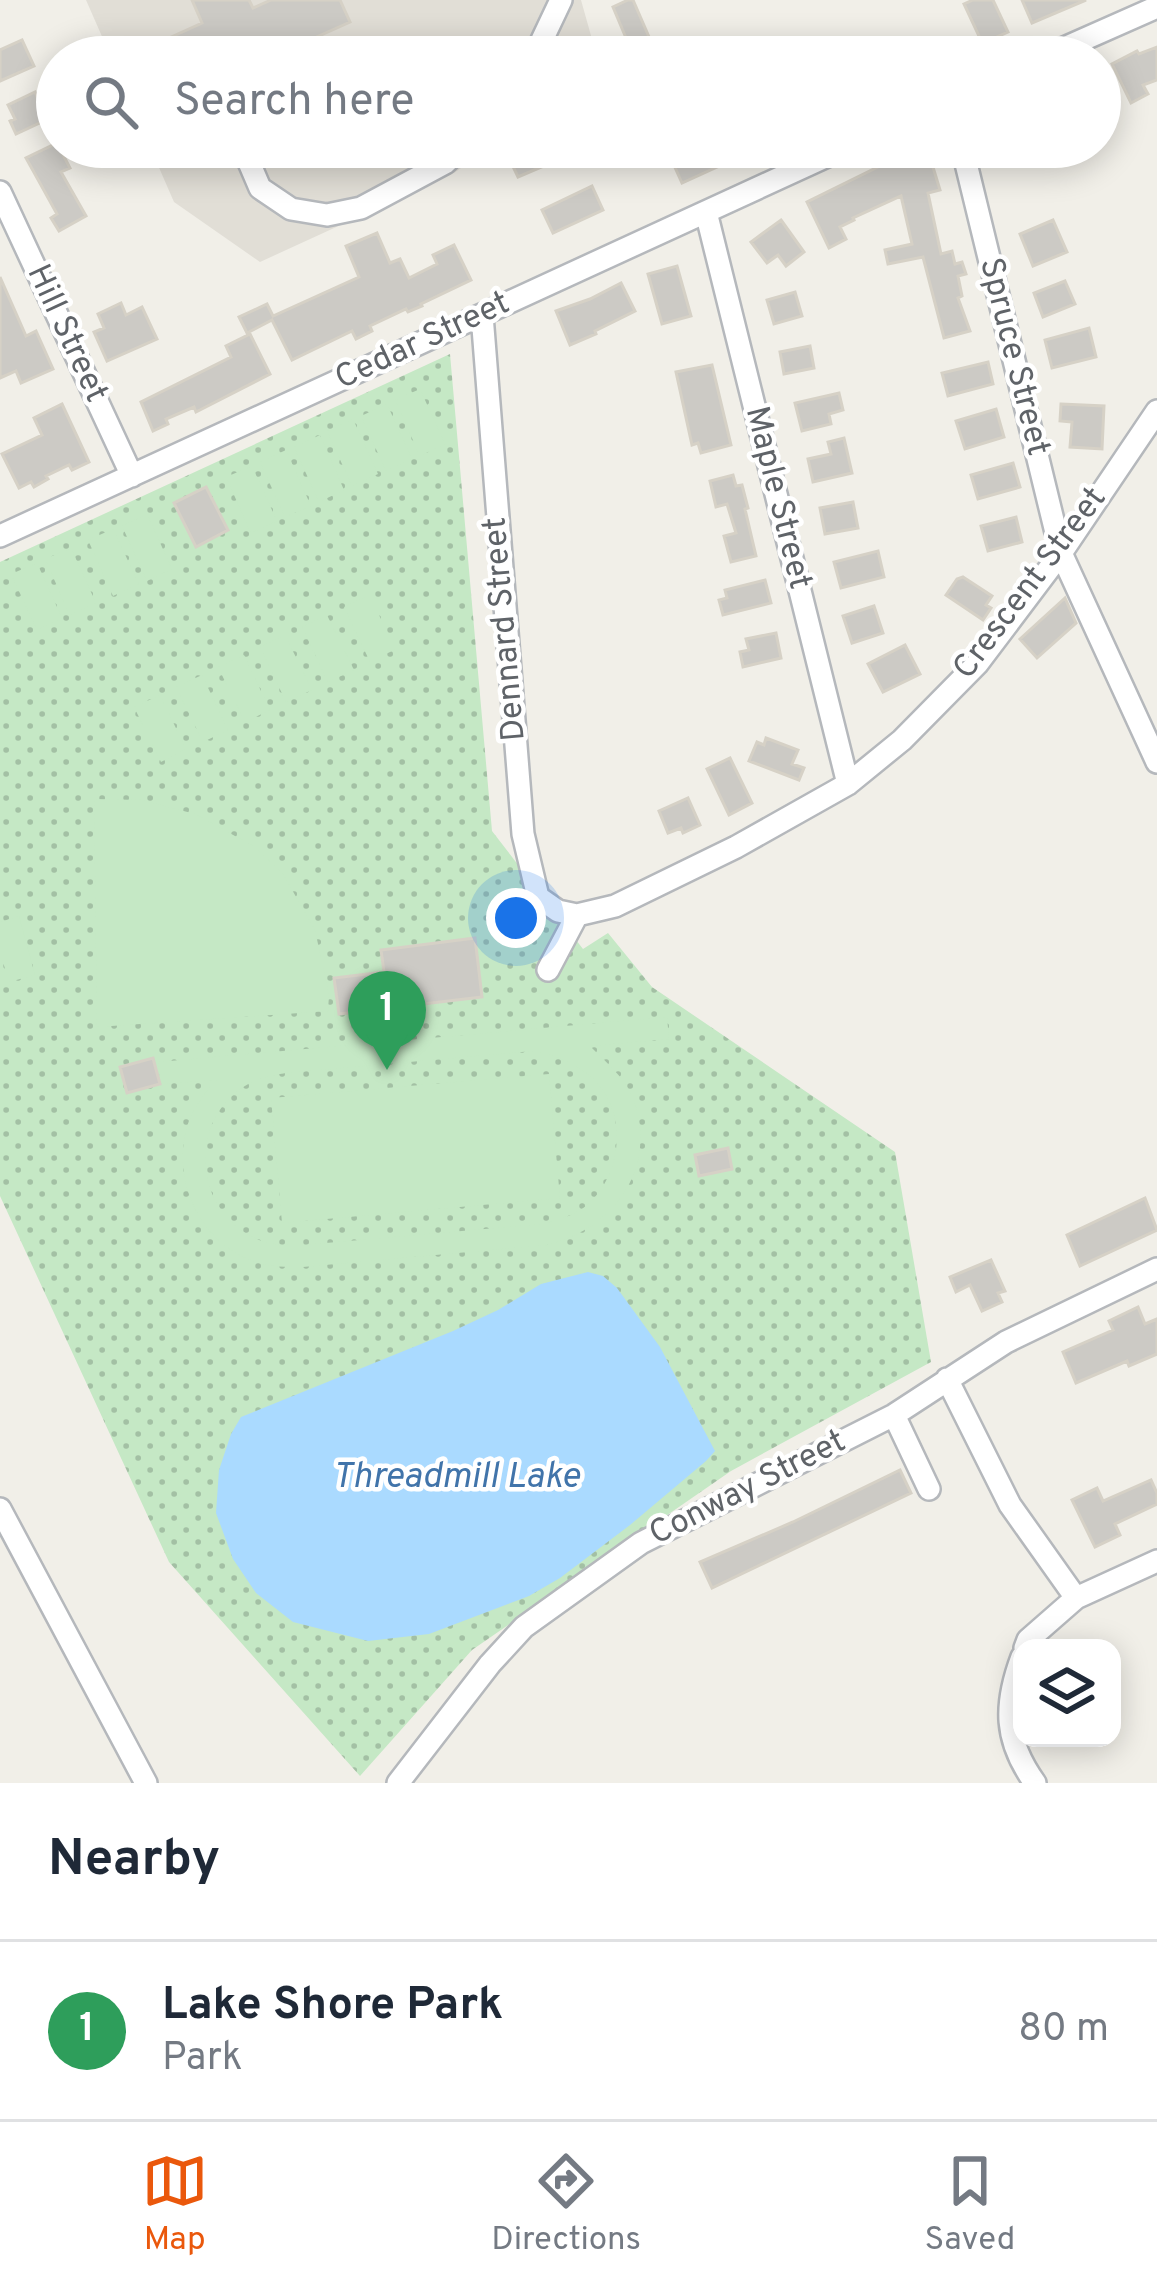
<!DOCTYPE html>
<style>
:root{--surface:#fff;--page:#f2f2f3;--text:#1f2937;--muted:#747a83;--line:#e0e1e3;--accent:#ea580c}
body{margin:0;font-family:Overpass,sans-serif;background:var(--page);color:var(--text)}
.controls{position:absolute;right:36px;bottom:36px;display:grid;overflow:hidden;border-radius:24px;box-shadow:0 6px 30px #0003}
.controls button{width:108px;height:108px;display:grid;place-items:center;padding:0;border:0;border-bottom:3px solid var(--line);background:var(--surface);color:var(--text);font:60px sans-serif}
.you{position:absolute;left:516px;top:918px;width:42px;height:42px;margin:-30px;border:9px solid #fff;border-radius:50%;background:#1a73e8;box-shadow:0 0 0 18px #1a73e833}
.badge{display:grid;place-items:center;width:78px;height:78px;border-radius:50%;background:var(--accent);color:#fff;font-size:39px;font-weight:700}
.pin{position:absolute;translate:-50% -99px;filter:drop-shadow(0 3px 6px #0008)}
.pin::after{content:'';position:absolute;top:63px;width:42px;height:36px;background:inherit;clip-path:polygon(0 0,100% 0,50% 100%)}
.list{margin:0;padding:0;list-style:none}
h2{display:flex;justify-content:space-between;align-items:center;height:156px;margin:0;padding:0 48px;font-size:51px}
h2 small{font-size:39px;font-weight:400;color:var(--muted)}
.list li{display:grid;grid-template-columns:78px 1fr auto;gap:36px;align-items:center;box-sizing:border-box;height:180px;padding:0 48px;border-top:3px solid var(--line)}
.list b{display:block;font-size:45px;white-space:nowrap}
.list p{margin:0;font-size:39px;white-space:nowrap;color:var(--muted)}
.list em{font-size:39px;font-style:normal;color:var(--muted)}
.icon{flex:none;width:66px;height:66px;fill:none;stroke:currentColor;stroke-width:2;stroke-linecap:round;stroke-linejoin:round}
.map{position:relative;flex:none;width:1157px;height:1783px;overflow:hidden}
.search{position:absolute;background:var(--surface);box-shadow:0 6px 30px #0003;left:36px;right:36px;top:36px;height:132px;display:flex;align-items:center;gap:30px;box-sizing:border-box;padding:0 42px;border-radius:66px;color:var(--muted);font-size:45px}
.sheet{height:336px;background:var(--surface)}
nav{display:flex;justify-content:space-around;align-items:center;box-sizing:border-box;height:168px;border-top:3px solid var(--line);background:var(--surface);font-size:33px;color:var(--muted)}
nav a{display:grid;justify-items:center;gap:6px}
nav .on{color:var(--accent)}
.map>svg:first-child{display:block}
.education{fill:#e1ded6}
.park{fill:url(#park-dots)}
.pitch{fill:#c5e8c5;fill-rule:evenodd}
.water{fill:#aadaff}
.building{fill:#cccac5;stroke:#d6d1c6;stroke-width:3}
.lines{fill:none;stroke-linecap:round;stroke-linejoin:round}
.minor-casing{stroke:#b5b8bc;stroke-width:26}
.minor{stroke:#fff;stroke-width:21}
.labels{text-anchor:middle;dominant-baseline:central;stroke-width:9;stroke-linejoin:round;paint-order:stroke}
.street-label{font-size:33px;fill:#5f6368;stroke:#fff}
.water-label{font-size:36px;font-style:italic;fill:#4174aa;stroke:#fff}
</style>
<div class="map">
<svg width="1157" height="1783" viewBox="0 0 1157 1783">
<defs>
<pattern id="park-dots" width="8" height="8" patternUnits="userSpaceOnUse" patternTransform="scale(3)"><rect width="8" height="8" fill="#c5e8c5"/><path d="M2 2h.1M6 6h.1" fill="none" stroke="#a3c0a4" stroke-width="1.8" stroke-linecap="round"/></pattern>
</defs>
<rect width="100%" height="100%" fill="#f1efe8"/>
<path class="education" d="M86,0H581L597,57H111Z
M150,147H490L454,173L260,262L174,202Z"/>
<path class="park" d="M450,354L492,831L583,949L608,933L652,987L895,1152L931,1362L731,1471L472,1650L360,1776L169,1562L0,1196V562Z"/>
<path class="pitch" d="M420,389L445,444L420,456L395,400Z
M387,404L412,459L386,471L361,416Z
M353,419L378,474L352,486L327,431Z
M320,435L344,490L319,502L294,447Z
M286,450L311,506L285,517L260,462Z
M252,466L277,521L251,533L226,477Z
M147,514L172,569L147,581L122,526Z
M113,529L139,584L113,596L88,540Z
M71,548L96,603L70,615L45,559Z
M37,563L62,618L37,630L11,574Z
M369,595L396,649L370,662L344,607Z
M327,615L354,670L328,682L302,627Z
M285,635L312,690L286,702L260,647Z
M244,655L270,710L245,722L218,667Z
M202,675L228,730L203,742L176,687Z
M160,695L186,749L161,762L134,707Z
M94,799L142,800L195,814L255,847L283,874L315,930L329,995L328,1011L97,1027Z
M19,916L35,975L9,982L0,952V922Z
M667,1017L669,1039L590,1046C605,1061 623,1076 632,1096C660,1166 615,1229 547,1245L303,1267C284,1267 266,1267 248,1259C198,1238 172,1179 187,1127C192,1109 204,1093 217,1080L160,1084L158,1062ZM533,1051C558,1056 582,1065 599,1085C628,1120 620,1178 586,1206C573,1216 558,1220 542,1224L303,1245C286,1245 271,1246 255,1238C192,1209 187,1117 250,1083C261,1077 274,1075 286,1073Z
M549,1074L560,1198L282,1223L271,1098Z"/>
<path class="water" d="M588,1272L603,1276L617,1288L660,1347L715,1451L706,1461L630,1525L560,1578L529,1596L429,1634L368,1641L293,1622L256,1593L233,1559L216,1513L219,1470L231,1434L241,1417L453,1331L498,1310L541,1284Z"/>
<path class="building" d="M192,0H249L253,8L271,0H340L350,22L272,57H162L156,44L202,23Z
M628,0H633L649,37L629,45L613,7Z
M973,0H993L1008,32L997,37L1000,42L985,49L964,4Z
M1022,0H1086L1032,23Z
M22,40L34,66L0,81V50Z
M1157,47V80L1143,85L1148,94L1131,103L1112,64L1137,51L1139,54Z
M35,92L48,119L16,134L10,121L15,119L8,105Z
M57,143L70,168L61,172L86,216L59,231L51,218L57,214L26,158Z
M529,147H588L518,177L508,156Z
M685,147H761L749,152L752,157L739,163L737,158L682,183L669,154Z
M929,154L940,190L928,193L941,254L952,251L955,264L962,262L966,274L958,276L962,296L958,298L970,331L944,338L923,257L888,264L885,250L912,244L901,196L853,218L854,220L840,227L846,239L829,248L807,202L880,166Z
M592,186L603,210L553,233L542,210Z
M781,220L804,252L786,266L778,255L767,263L751,242Z
M1053,220L1067,252L1033,266L1020,234Z
M377,233L390,263L400,259L409,278L437,264L433,255L454,245L471,280L421,304L422,306L408,312L406,309L370,326L372,331L356,339L352,331L292,360L272,320L247,333L239,317L267,304L273,316L359,277L346,246Z
M677,266L691,316L662,324L648,274Z
M0,277L26,336L36,331L53,369L21,383L16,371L0,378Z
M1065,281L1075,304L1043,317L1034,293Z
M621,283L635,311L595,331L596,334L570,345L556,311L590,299Z
M795,292L802,316L774,324L767,300Z
M121,303L126,315L142,307L157,339L107,361L94,332L104,328L98,314Z
M1089,328L1096,357L1052,368L1045,340Z
M250,334L270,374L196,412L194,407L166,419L168,424L153,431L141,402L231,357L226,346Z
M810,346L814,368L784,374L780,352Z
M988,362L993,384L948,396L942,373Z
M712,365L731,445L701,453L698,443L692,445L676,372Z
M839,393L843,410L829,414L831,424L802,431L795,403Z
M62,404L89,462L72,470L69,465L46,476L48,479L34,487L31,482L19,488L2,454L42,435L34,418Z
M1061,404L1104,406L1102,449L1070,447L1072,422L1060,421Z
M996,409L1004,437L965,449L956,421Z
M844,438L852,473L813,482L808,459L831,454L828,442Z
M1013,463L1020,487L978,499L971,475Z
M733,475L736,486L742,485L748,508L745,509L756,556L731,562L724,536L736,533L727,504L716,507L710,481Z
M206,487L228,530L196,547L174,503Z
M853,502L858,528L825,534L820,508Z
M1016,517L1022,542L988,551L981,526Z
M878,551L884,577L841,588L834,562Z
M963,577L992,596L986,605L991,608L983,620L946,595L957,579Z
M765,580L771,603L723,615L719,600L727,598L725,590Z
M1065,598L1076,623L1037,658L1020,639Z
M874,606L883,633L852,643L843,616Z
M776,633L781,658L743,667L740,652L749,650L746,639Z
M905,645L920,674L883,692L868,664Z
M766,738L798,750L792,764L804,768L799,780L749,761L757,742L764,745Z
M730,758L752,803L729,815L707,769Z
M688,798L700,825L683,833L681,828L668,833L659,811Z
M475,938L482,997L339,1014L334,978L384,972L381,950Z
M153,1058L160,1084L127,1093L120,1067Z
M728,1148L732,1169L699,1176L695,1155Z
M1145,1198L1157,1230L1080,1266L1067,1235Z
M991,1260L1005,1291L998,1293L1002,1302L982,1311L970,1285L956,1292L950,1277Z
M1138,1307L1145,1324L1157,1319V1354L1129,1366L1127,1361L1076,1383L1063,1352L1113,1330L1109,1321Z
M900,1470L911,1493L712,1588L700,1562L793,1522Z
M1151,1480L1157,1493V1504L1115,1524L1120,1535L1095,1547L1072,1500L1097,1488L1103,1501Z"/>
<g class="lines">
<defs>
<path id="minor" d="M534,57L561,0
M1044,57L1157,7
M245,147V153L260,188L291,209L327,215L361,208L445,163L462,147
M962,147L1061,553L1157,762
M0,192L132,476
M706,212L848,784
M482,315L523,834L538,897L558,911L577,915L615,906L736,847L848,784L902,740L978,663L1061,553L1157,411
M0,536L847,147
M548,970L577,915
M947,1379L1010,1505L1076,1598L1028,1640L1025,1648
M894,1415L929,1489
M0,1509L146,1783
M1076,1598L1157,1561
M1022,1657C1004,1705 1004,1740 1035,1783
M398,1783L490,1664L524,1627L641,1543L894,1415L1006,1342L1157,1269"/>
</defs>
<use href="#minor" class="minor-casing"/>
<use href="#minor" class="minor"/>
</g>
<g class="labels">
<g class="street-label">
<text transform="translate(66 334) rotate(65)">Hill Street</text>
<text transform="translate(423 342) rotate(-25)">Cedar Street</text>
<text transform="translate(1013 357) rotate(76)">Spruce Street</text>
<text transform="translate(777 498) rotate(76)">Maple Street</text>
<text transform="translate(1031 584) rotate(-53)">Crescent Street</text>
<text transform="translate(506 629) rotate(-95)">Dennard Street</text>
<text transform="translate(748 1489) rotate(-27)">Conway Street</text>
</g>
<g class="water-label">
<text x="456" y="1478">Threadmill Lake</text>
</g>
</g>
</svg>
<div class="controls">
<button><svg class="icon" aria-label="layers" viewBox="0 0 24 24"><path d="M12 4l9 5-9 5-9-5zM3 14l9 5 9-5"/></svg></button>
</div>
<div class="you"></div>
<div class="pin badge" style="left:387px;top:1070px;background:#2e9e5b">1</div>
<div class="search"><svg class="icon" aria-label="search" viewBox="0 0 24 24"><circle cx="10" cy="10" r="6"/><path d="M15 15l6 6"/></svg>Search here</div>
</div>
<section class="sheet">
<h2>Nearby<small></small></h2>
<ul class="list">
<li><span class="badge" style="background:#2e9e5b">1</span><div><b>Lake Shore Park</b><p>Park</p></div><em>80 m</em></li>
</ul>
</section>
<nav>
<a class="on"><svg class="icon" aria-label="map" viewBox="0 0 24 24"><path d="M3 6l6-2 6 2 6-2v14l-6 2-6-2-6 2zM9 4v14M15 6v14"/></svg>Map</a>
<a><svg class="icon" aria-label="directions" viewBox="0 0 24 24"><path d="M12 3l9 9-9 9-9-9zM9 14v-3h6M13 9l2 2-2 2"/></svg>Directions</a>
<a><svg class="icon" aria-label="saved" viewBox="0 0 24 24"><path d="M7 4h10v16l-5-4-5 4z"/></svg>Saved</a>
</nav>
